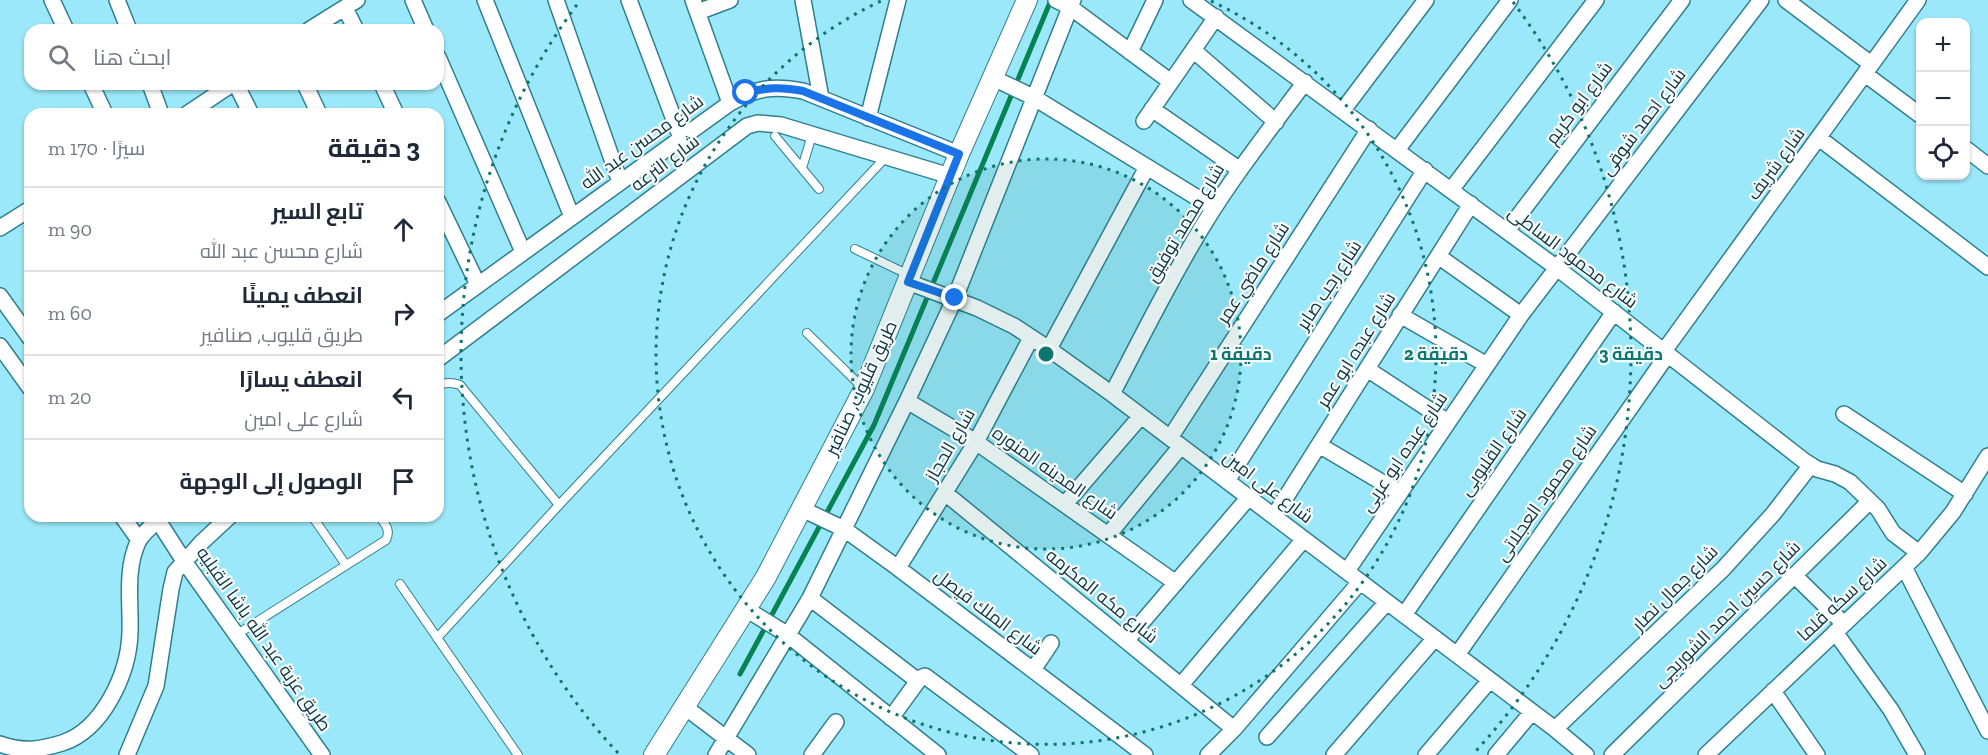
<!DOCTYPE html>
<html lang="ar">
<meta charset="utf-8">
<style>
:root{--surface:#fff;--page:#f2f2f3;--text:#1f2937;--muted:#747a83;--line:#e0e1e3}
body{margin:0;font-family:"Zilla Slab",Cairo,serif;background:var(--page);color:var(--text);direction:rtl}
.controls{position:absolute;right:18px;top:18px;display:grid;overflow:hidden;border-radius:12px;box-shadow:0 2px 4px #0004}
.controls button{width:54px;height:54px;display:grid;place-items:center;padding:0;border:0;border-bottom:2px solid var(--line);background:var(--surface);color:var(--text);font:30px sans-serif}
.stop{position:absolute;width:18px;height:18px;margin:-14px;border:4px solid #1a73e8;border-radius:50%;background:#fff}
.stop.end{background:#1a73e8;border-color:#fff;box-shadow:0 2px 6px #0008}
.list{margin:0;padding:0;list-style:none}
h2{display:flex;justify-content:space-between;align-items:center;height:78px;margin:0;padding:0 24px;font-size:26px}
h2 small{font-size:20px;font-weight:400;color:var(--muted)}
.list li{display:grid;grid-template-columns:39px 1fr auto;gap:18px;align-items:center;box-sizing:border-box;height:84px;padding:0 24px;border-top:2px solid var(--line)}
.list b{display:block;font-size:22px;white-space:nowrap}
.list p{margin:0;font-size:20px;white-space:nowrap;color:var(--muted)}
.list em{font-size:20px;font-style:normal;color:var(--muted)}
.icon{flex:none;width:33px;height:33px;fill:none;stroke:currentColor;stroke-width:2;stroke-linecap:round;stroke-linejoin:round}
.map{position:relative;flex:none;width:1988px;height:755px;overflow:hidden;direction:ltr}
.search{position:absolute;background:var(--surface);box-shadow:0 2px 4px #0004;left:24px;top:24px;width:420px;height:66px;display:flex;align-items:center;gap:15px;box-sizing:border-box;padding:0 21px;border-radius:18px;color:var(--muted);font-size:22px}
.panel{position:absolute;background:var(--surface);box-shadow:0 2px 4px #0004;left:24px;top:108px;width:420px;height:414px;border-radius:18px;direction:rtl}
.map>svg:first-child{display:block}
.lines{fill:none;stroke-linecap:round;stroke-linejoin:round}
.stream{stroke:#078252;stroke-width:5}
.service-casing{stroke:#307f8f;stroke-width:10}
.minor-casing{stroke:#307f8f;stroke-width:18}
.tertiary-casing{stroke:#307f8f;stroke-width:22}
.service{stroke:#fff;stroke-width:8}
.minor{stroke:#fff;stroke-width:15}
.tertiary{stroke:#fff;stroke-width:20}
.route{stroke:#1a73e8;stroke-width:8}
.ring{fill:none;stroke:#0f766e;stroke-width:3;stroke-dasharray:3 6}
.labels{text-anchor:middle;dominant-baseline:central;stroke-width:4.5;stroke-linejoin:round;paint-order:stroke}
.street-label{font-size:18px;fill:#113139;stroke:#f5fcfe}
.centre{fill:#0f766e;stroke:#f5fcfe;stroke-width:3}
.ring-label{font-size:18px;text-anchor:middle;font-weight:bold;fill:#0f766e;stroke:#f5fcfe;stroke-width:4.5;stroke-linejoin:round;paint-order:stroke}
</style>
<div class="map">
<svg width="1988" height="755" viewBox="0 0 1988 755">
<rect width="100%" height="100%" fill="#9be8fa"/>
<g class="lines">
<path class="stream" d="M740,674L874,425L1051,0"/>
<defs>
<path id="service" d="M775,136L819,189
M802,168L812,135
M855,249L909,275
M807,333L863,388
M438,385C446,382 452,382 460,385L559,505
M312,516L346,565
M400,584L518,755
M236,635L386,540C391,530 385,524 379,516
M437,638L559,505L886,157"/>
<path id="minor" d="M52,0L66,30
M117,0L129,30
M413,0L426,30
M485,0L572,217
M556,0L620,182
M629,0L681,138
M693,0L730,103
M803,0L821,98
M1056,0L1070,7L1171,82
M1191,0L1557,268L1803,460L1817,469L1835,474L1850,482L1878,509L1893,533L1919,553
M1786,0L1871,64
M345,8L356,30
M698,12L730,0
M309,30L357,0
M1193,50L1276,122
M1130,52L1155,0
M438,57L523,252
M1865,74L1920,115
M993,78L1033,97L1214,208
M91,84L105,114
M150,84L161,114
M236,84L251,114
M305,84L319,114
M382,84L396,114
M1152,109L1240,170
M1343,110L1426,0
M187,114L232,84
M868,118L898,0
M1144,121L1216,17
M1819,138L1988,267
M1966,149L1988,166
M1397,150L1510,0
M1451,190L1596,0
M438,202L478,285
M0,228L30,209
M1507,231L1682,0
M1438,256L1521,315
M908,282L977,308L1014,326L1049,349L1112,394L1555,729L1586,755
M0,296L30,338
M438,314L730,103C756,88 773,85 803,91L959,154
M1400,315L1487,365
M0,346L30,388
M1049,349L1147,167
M1664,351L1918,0
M438,359L747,126L758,123L781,125L950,176
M1367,369L1448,422
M1112,394C1142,337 1170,279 1204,224C1234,175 1270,129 1305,82
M907,401L976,442L1176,583
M1844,414L1965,494
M1170,438L1369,129
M1319,445L1400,493
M1227,481L1425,170
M945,493L1234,729
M1065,504L1141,416
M802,509L844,529L898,568L1145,755
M122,516L139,540
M155,516L184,561L322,755
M1274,516L1471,204
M1109,534L1181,446
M1904,567L1988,731
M898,568L976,442L1031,338
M1347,571L1521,315L1761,0
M1794,575L1844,624
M810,598L918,681
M746,609L788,635L938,755
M1404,615L1614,312
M1835,632L1891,710L1917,755
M1126,641L1249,497
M1457,655L1668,354
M1033,670L1051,643
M1181,685L1304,539
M1773,691L1817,755
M685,707L748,755
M891,718L920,678L925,676L1031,755
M1555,729L1723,569L1773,514L1811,465
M1267,737L1387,602
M0,744C22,752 40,750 62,743C103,730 129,673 130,632C131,603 125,570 138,542C143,532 155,523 163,516
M127,755L156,686L171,589L175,572L202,542L230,516
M716,755L810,598L907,401L955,298L1073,0
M812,755L836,722
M1208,755L1234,729L1360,582
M1334,755L1435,638
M1426,755L1490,680
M1496,755L1532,712
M1612,755L1870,501
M1706,755L1919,553L1953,512L1988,456"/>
<path id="tertiary" d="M654,755L766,577L864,389L959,154L1027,0"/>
</defs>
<use href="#service" class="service-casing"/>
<use href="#minor" class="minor-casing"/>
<use href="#tertiary" class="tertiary-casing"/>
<use href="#service" class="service"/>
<use href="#minor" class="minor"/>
<use href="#tertiary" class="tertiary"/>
</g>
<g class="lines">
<path class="route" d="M746,93C767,87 782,87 803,91L959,154L908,282L955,298"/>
</g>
<circle cx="1046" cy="354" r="195" fill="#0f766e" fill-opacity=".12"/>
<g class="ring">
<circle cx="1046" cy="354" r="195"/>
<path d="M1211 1A390 390 0 1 1 881 1"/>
<path d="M618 753A585 585 0 0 1 579 2M1513 2A585 585 0 0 1 1474 753"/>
</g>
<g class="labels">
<g class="street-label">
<text transform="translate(1579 103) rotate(-53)">شارع ابو كريم</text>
<text transform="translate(1643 122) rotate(-53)">شارع احمد شوقى</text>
<text transform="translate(642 142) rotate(-36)">شارع محسن عبد الله</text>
<text transform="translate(665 163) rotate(-37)">شارع الترعه</text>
<text transform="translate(1776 164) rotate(-54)">شارع شريف</text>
<text transform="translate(1185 223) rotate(-59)">شارع محمد توفيق</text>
<text transform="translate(1573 257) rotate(37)">شارع محمود الساطى</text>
<text transform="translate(1253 273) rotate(-57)">شارع ماضي عمر</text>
<text transform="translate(1329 285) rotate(-57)">شارع رجب صابر</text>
<text transform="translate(1356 350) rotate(-58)">شارع عبده ابو عمر</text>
<text transform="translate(861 388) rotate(-65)">طريق قليوب, صنافير</text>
<text transform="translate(950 445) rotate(-60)">شارع الحجاز</text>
<text transform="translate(1404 452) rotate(-56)">شارع عبده ابو عربى</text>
<text transform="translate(1493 452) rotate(-55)">شارع القليوبى</text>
<text transform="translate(1055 473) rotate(35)">شارع المدينه المنوره</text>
<text transform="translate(1268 487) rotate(37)">شارع على امين</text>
<text transform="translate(1546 493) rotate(-55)">شارع محمود العجلاتى</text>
<text transform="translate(1675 588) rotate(-45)">شارع جمال نصار</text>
<text transform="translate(1102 596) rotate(39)">شارع مكه المكرمه</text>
<text transform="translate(1842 599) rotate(-43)">شارع سكه قلما</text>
<text transform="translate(988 612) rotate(37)">شارع الملك فيصل</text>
<text transform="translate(1727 614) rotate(-45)">شارع حسين احمد الشوربجى</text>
<text transform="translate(264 639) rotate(55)">طريق عزبة عبد الله باشا القبليه</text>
</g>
</g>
<circle cx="1046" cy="354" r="9" class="centre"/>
<g class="ring-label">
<text x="1241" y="360">1 دقيقة</text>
<text x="1436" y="360">2 دقيقة</text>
<text x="1631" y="360">3 دقيقة</text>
</g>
</svg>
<div class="controls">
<button>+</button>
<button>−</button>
<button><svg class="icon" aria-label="locate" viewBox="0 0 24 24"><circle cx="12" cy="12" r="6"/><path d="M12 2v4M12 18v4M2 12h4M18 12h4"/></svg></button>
</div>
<div class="stop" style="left:746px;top:93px"></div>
<div class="stop end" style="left:955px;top:298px"></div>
<div class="search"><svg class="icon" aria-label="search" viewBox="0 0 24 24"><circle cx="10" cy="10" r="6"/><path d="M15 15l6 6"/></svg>ابحث هنا</div>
<section class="panel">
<h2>3 دقيقة<small>سيرًا · 170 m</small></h2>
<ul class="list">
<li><svg class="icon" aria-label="ahead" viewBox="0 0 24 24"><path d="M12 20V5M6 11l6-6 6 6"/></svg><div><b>تابع السير</b><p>شارع محسن عبد الله</p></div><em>90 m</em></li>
<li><svg class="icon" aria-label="right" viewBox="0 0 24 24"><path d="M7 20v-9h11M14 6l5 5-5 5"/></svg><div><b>انعطف يمينًا</b><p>طريق قليوب, صنافير</p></div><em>60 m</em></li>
<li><svg class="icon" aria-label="left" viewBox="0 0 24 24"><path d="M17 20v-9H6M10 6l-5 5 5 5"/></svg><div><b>انعطف يسارًا</b><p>شارع على امين</p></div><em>20 m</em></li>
<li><svg class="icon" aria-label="arrive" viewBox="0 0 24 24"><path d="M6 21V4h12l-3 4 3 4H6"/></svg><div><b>الوصول إلى الوجهة</b></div></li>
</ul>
</section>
</div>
